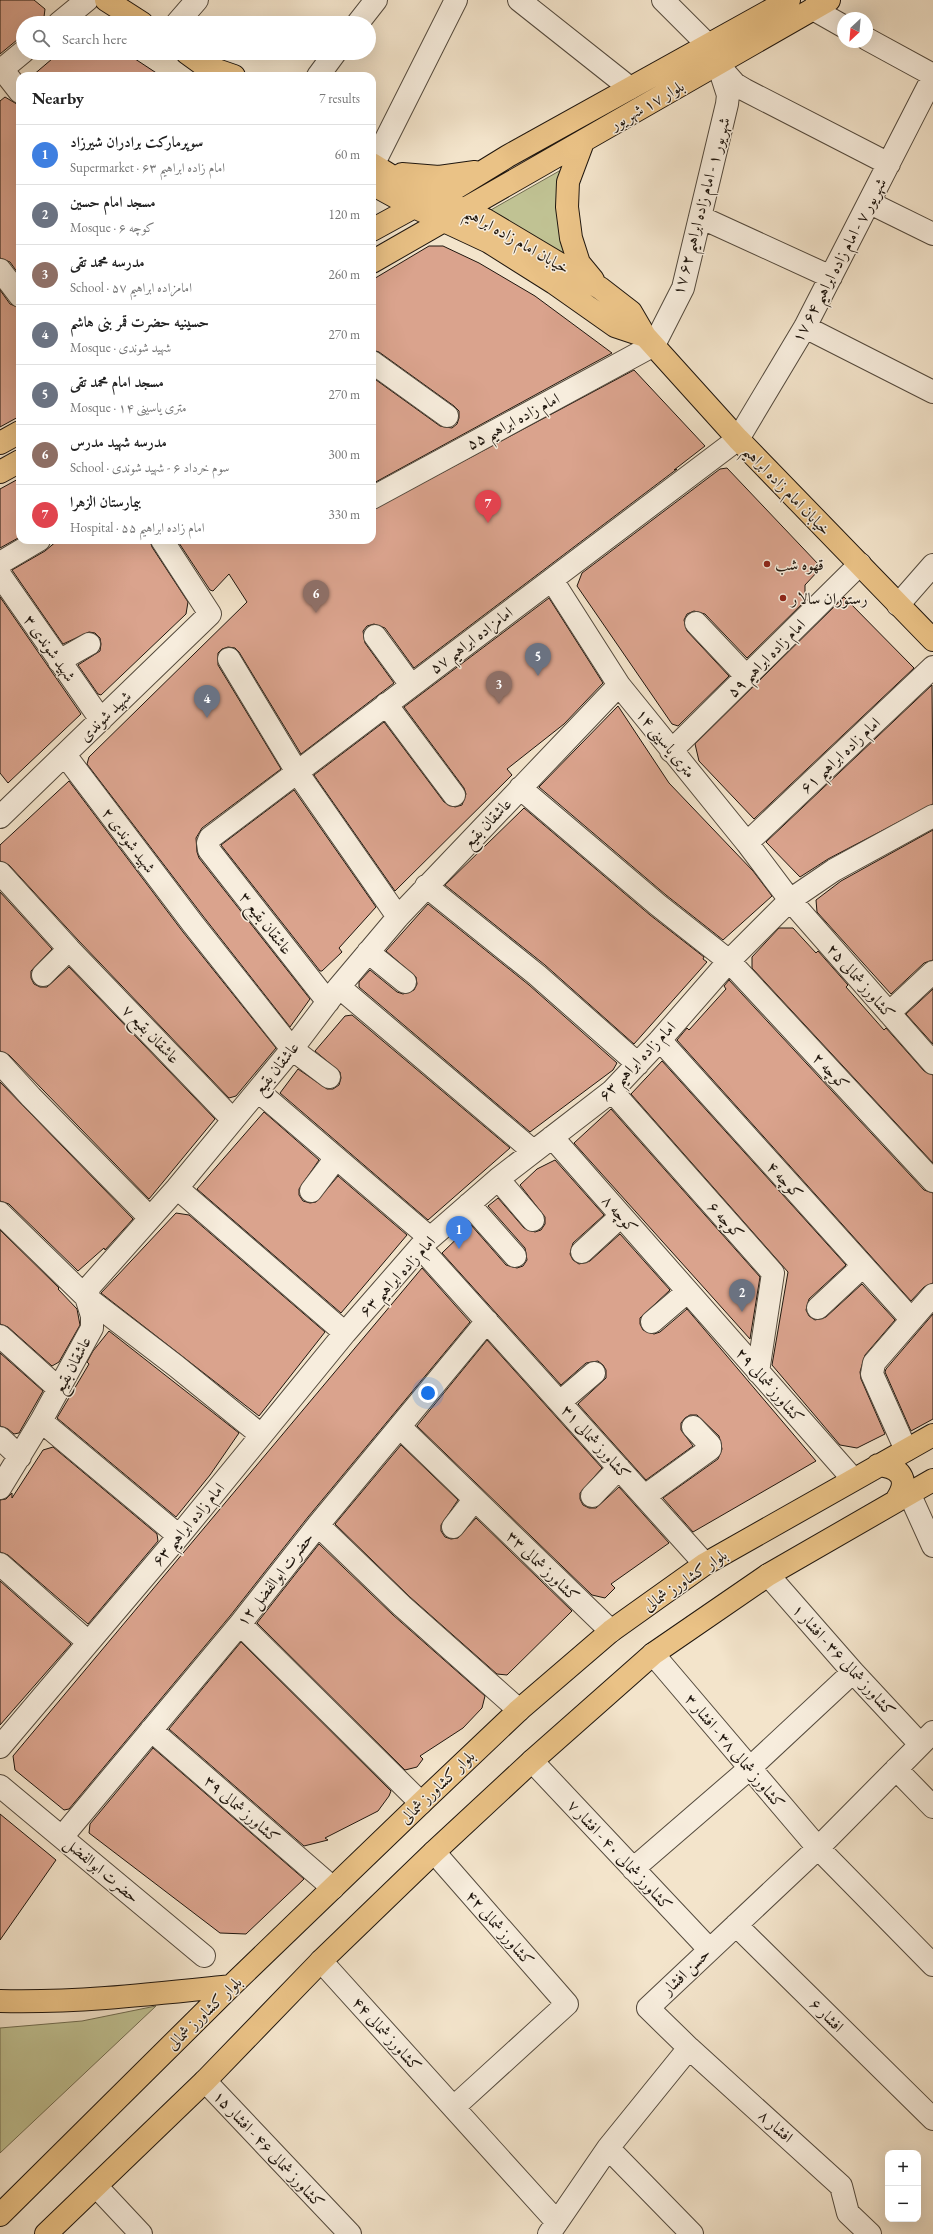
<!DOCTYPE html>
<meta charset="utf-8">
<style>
:root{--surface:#fff;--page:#f2f2f2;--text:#222;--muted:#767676;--line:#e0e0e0;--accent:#b45309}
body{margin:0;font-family:"EB Garamond",Amiri,serif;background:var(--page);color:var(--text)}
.controls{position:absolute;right:12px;bottom:12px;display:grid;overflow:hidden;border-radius:8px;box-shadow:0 4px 16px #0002}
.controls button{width:36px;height:36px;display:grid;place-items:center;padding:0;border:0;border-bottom:1px solid var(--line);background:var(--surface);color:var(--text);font:20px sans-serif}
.compass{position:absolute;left:837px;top:12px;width:36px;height:36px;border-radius:50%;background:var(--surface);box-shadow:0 4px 16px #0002;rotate:206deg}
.you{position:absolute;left:428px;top:1393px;width:14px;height:14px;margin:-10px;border:3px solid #fff;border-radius:50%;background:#1a73e8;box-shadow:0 0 0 6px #1a73e833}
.badge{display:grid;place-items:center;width:26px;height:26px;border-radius:50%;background:var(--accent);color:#fff;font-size:13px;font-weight:700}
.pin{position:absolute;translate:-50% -33px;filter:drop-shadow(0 1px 2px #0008)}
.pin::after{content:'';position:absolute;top:21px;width:14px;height:12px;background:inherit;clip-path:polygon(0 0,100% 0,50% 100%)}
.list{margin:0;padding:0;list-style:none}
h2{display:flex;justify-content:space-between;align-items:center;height:52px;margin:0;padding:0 16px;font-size:17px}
h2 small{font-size:13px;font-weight:400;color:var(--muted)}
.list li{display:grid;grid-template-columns:26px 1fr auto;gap:12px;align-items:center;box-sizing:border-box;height:60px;padding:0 16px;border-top:1px solid var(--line)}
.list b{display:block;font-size:15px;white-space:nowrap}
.list p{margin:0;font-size:13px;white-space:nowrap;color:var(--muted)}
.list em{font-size:13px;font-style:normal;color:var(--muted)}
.icon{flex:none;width:22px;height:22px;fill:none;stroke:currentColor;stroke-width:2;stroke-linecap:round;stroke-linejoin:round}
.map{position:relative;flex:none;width:933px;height:2234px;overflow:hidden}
.search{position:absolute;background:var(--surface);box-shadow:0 4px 16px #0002;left:16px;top:16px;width:360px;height:44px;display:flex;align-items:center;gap:10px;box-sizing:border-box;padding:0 14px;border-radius:22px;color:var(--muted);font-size:15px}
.panel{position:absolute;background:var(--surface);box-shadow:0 4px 16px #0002;left:16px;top:72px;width:360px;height:472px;border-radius:12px}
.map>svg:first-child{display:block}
.green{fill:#c0c293;stroke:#706c50}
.building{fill:#daa38d;stroke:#1f160e}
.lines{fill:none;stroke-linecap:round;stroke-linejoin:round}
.minor-casing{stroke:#544a3d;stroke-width:24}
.major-casing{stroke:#1f160e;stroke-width:24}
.minor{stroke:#f7eddd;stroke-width:22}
.major{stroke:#eac286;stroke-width:22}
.poi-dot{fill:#8f2418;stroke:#f7eddd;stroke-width:1.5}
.labels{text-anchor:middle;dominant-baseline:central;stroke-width:3;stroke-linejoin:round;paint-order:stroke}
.street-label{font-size:16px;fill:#1f160e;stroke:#f7eddd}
.poi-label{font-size:16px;fill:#1f160e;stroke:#f7eddd;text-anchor:start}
</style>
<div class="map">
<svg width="933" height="2234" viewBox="0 0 933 2234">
<rect width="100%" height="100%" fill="#f3e4cb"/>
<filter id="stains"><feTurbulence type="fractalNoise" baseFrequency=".005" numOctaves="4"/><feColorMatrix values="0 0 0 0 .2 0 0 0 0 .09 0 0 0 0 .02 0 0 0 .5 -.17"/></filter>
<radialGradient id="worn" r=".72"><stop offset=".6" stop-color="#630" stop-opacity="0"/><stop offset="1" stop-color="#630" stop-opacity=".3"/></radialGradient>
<path class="green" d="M568,166L573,264L489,211Z
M156,2006L0,2153V2028L82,2021Z"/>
<path class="building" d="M0,0H34L45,9L44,17L37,23H23V35L0,54Z
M59,53H126L161,76H32Z
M5,97L20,106V276L10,262L0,258V101Z
M429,246H443L479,263L535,296L612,353L372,484V377L440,426L452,428L457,424L459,418V411L454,406L379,352L372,350V280Z
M0,290L10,304L20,308V416L0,427Z
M634,370L705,446L674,470L677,469L414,668L385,628L374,624L367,626L363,631L365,643L394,683L301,754L239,652L235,648L228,647L222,649L218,653V665L281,769L202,828L196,838L197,852L199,858L310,999L290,1027L203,916L87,764L89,757L247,602L229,574L213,591L210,590L177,540H372V510Z
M727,468L819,565L818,571L805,585V601L747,658L705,614L694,611L687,614L684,620L687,631L729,676L678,726L672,724L577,586L582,573L720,469Z
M20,478V537L0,548V489Z
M58,540H150L152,547L188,602L186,614L101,695L98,694L78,665L100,651L101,644L100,638L95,633L89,632L63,644L12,570L45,551Z
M0,597L81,714L8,783L0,773Z
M844,597L914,668L754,819L699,761L695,744Z
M549,598L603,683L564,724L507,769L512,775L395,891L314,775L384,722L444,802L455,807L462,805L466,794L464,788L404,707Z
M932,685L933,804L828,859L800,877L766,842Z
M618,706L669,783L753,871L772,896L723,940L666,895L539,787Z
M69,781L183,932L276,1048L236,1096L229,1098L78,940L9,865L0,861V845Z
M294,790L376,907L339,948L342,952L322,971H320L221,845Z
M524,808L650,915L704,957L703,959L707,962L634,1044L545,965L445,885Z
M933,830V960L924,963L891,994L817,912L816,900L841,881Z
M0,892L52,949L31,971V978L34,984L40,987H47L69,967L215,1119L149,1199L9,1055L0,1051Z
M428,904L529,985L617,1063L613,1070L530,1132L359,987V982L370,970L397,992L403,994L414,990L417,984L416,977L386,951Z
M779,928H793L816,953L818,951L848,985L846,987L884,1030L886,1028L924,1071L933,1075V1163L752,968V957Z
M729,980L924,1190L933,1193V1283L924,1287L911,1301L677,1040L687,1028L689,1030L726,989L724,986Z
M933,989V1044L906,1014Z
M352,1015L510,1148L428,1220L280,1093L298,1069L327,1089H333L339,1085L341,1078L340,1072L315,1051L345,1016Z
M662,1061L846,1265L809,1299L806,1310L809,1316L815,1320L826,1317L862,1284L895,1320L865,1355L860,1372L861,1379L885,1434L857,1448L840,1445L772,1365L788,1272L631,1094Z
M0,1082L133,1219L105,1250L104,1248L78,1271L9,1204L0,1201Z
M611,1109L760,1277L750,1339L574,1143Z
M264,1112L319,1160L299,1189V1195L303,1201L310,1203L316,1202L338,1176L407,1235L341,1313L197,1189Z
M555,1160L604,1215L573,1243L570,1254L573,1260L579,1264L590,1261L620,1234L670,1290L640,1318V1324L643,1330L654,1334L660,1332L687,1309L816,1461L693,1532L663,1498L718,1459L722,1449L719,1436L697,1415H690L685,1418L681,1423V1430L693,1446L646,1480L578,1404L606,1378V1370L603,1365L598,1361L586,1363L561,1385L442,1253L471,1225L506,1265L517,1268L523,1266L527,1260L525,1248L488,1206L498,1198L524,1228L535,1232L541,1230L545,1224V1217L520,1185L537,1169Z
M176,1213L189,1215L325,1332L259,1416L101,1293Z
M0,1230L59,1288L58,1289L77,1309L80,1325L59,1362L52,1366L8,1327L0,1324Z
M422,1268L470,1322L308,1517L230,1616L69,1809L64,1810L15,1770L13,1756Z
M933,1314V1419L911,1431L885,1372L886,1369Z
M109,1331L239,1433L210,1475L176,1517L57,1418L89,1364L87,1362L93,1351Z
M487,1340L602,1468L580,1493V1499L583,1505L589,1508H596L619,1487L669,1543L611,1584L615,1588L605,1598L592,1595L417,1426Z
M0,1353L43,1391L19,1433L14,1434L8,1429L0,1426Z
M401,1445L458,1500L441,1525V1531L445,1537L451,1539L458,1538L476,1518L572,1611L507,1675L497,1674L410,1597L335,1524Z
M53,1447L157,1534L158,1541L88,1624L8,1555L0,1552V1500L6,1499L12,1493V1498L43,1450Z
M319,1544L393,1615L485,1696L482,1708L463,1728L420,1756L423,1759L417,1767L405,1770L257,1623Z
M0,1581L71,1644L0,1725Z
M241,1642L391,1791L389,1796L378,1811L325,1838L328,1840L304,1846L169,1729Z
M153,1748L304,1879L246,1934L220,1933L89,1833L90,1824Z
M0,1814L56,1860L0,1940Z"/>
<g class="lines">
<defs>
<path id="minor" d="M519,0L630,88
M663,0L708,45
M813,9L843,26
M59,23L87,0
M177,23L197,0
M358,23L376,0
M867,39L933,75
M720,67L735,84L745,90L889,164
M2,69L20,92
M0,71L23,52
M318,76L335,53
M373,165L456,0
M870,203L933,234
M700,217L831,277
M0,270L20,296
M805,327L933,392
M372,362L447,416
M372,498L654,345L683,288L727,104L728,95L718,64
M0,563L39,540
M0,575L101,720
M552,580L619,685L747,843L790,900L933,1063
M898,605L933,565
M696,623L747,677
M375,636L411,685
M229,659L297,772L398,917
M59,661L89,644
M386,704L454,795
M671,751L860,564
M65,755L193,924L292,1049L329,1077
M520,788L658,905L729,961L933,1181
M0,817L210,614L162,540
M747,843L933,667
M0,873L69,949L233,1120
M426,886L537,975L638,1064
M368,952L405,982
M43,975L69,949
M339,987L533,1151
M328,1002L209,850L208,843L210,838L738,439L805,327L933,77
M889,1013L933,972
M660,1040L911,1319
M0,1063L31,1097L150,1218
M258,1091L430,1238
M612,1091L773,1273L758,1372
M552,1137L853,1479
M498,1179L533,1220
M177,1188L345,1333
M311,1191L336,1158
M469,1204L515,1256
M0,1213L86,1297L176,1366L261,1435
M420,1247L705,1564
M582,1252L621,1216
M818,1308L863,1266
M652,1322L687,1292
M0,1336L59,1389
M560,1402L594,1373
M41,1421L179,1536
M400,1427L611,1631
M0,1438L20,1457
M906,1450L872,1374L874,1363L933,1295
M0,1488L41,1421L92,1328V1316L86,1297L90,1286L177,1188L292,1049L339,987L398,917L619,685
M909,1493L933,1546
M592,1496L619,1468
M645,1496L710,1449V1445L693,1427
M318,1525L402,1606L519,1710
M453,1527L474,1500
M0,1564L88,1642
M768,1575L853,1672L920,1744
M240,1624L421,1803
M653,1654L818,1848L933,1965
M151,1730L333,1888
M0,1747L179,1536L345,1333L420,1247L498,1179L612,1091L660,1040L729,961L790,900L834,870L933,816
M532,1761L709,1949
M896,1769L933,1807
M0,1786L204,1956
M62,1837L240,1624L318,1525L487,1321
M434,1852L567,2004L454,2107
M633,1869L750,1768L853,1672
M736,1925L933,2119
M321,1961L557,2222
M689,2048L841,2186L848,2213L870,2234
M205,2081L350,2234
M608,2148L692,2234
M96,2186L141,2234
M549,2234L608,2148L689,2048L648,2008L818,1848L933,1732"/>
<path id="major" d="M106,0L142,23
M187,53L205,66L234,76
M583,142L568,182L567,207L571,238L579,263L593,280
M372,164L393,177L486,220L600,288L631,312L645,336L738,439L933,640
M402,174L439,177L475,172
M372,184L414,207L489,242L554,283L615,326L645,336
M372,230L414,207L451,191L508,156L789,0
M372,262L829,0
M0,443L20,432
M0,472L20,461
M878,1465C900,1467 910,1479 897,1499
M0,2001C78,2003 154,1994 231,1986
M0,2215L231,1986L421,1803L519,1710L611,1631L705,1564L933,1435
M46,2234L205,2081L321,1961L434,1852L532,1761L653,1654L768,1575L933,1480"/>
</defs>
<use href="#minor" class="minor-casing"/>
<use href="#major" class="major-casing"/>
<use href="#minor" class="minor"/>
<use href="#major" class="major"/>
</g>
<g class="poi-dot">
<circle cx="767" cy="564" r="4"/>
<circle cx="783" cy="598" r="4"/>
</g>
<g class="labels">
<g class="street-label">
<text transform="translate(647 105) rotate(-30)">بلوار ۱۷ شهریور</text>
<text transform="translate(701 206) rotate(-75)">۱۷ شهریور ۱ - امام زاده ابراهیم ۶۲</text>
<text transform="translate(517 240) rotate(30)">خیابان امام زاده ابراهیم</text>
<text transform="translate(839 260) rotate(-62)">۱۷ شهریور ۷ - امام زاده ابراهیم ۶۴</text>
<text transform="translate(513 421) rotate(-28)">امام زاده ابراهیم ۵۵</text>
<text transform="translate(787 490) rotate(46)">خیابان امام زاده ابراهیم</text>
<text transform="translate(471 640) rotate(-37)">امامزاده ابراهیم ۵۷</text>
<text transform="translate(50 648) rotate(55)">شهید شوندی ۳</text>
<text transform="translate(766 658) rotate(-45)">امام زاده ابراهیم ۵۹</text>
<text transform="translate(105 716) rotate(-44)">شهید شوندی</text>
<text transform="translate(666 743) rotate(51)">۱۴ متری یاسینی</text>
<text transform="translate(840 755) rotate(-43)">امام زاده ابراهیم ۶۱</text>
<text transform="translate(487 823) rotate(-46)">عاشقان بقیع</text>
<text transform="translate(129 840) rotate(53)">شهید شوندی ۲</text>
<text transform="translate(266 923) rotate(52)">عاشقان بقیع ۳</text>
<text transform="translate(861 981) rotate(49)">کشاورز شمالی ۲۵</text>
<text transform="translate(151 1034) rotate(46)">عاشقان بقیع ۷</text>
<text transform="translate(637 1061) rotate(-46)">امام زاده ابراهیم ۶۳</text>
<text transform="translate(276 1068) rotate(-51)">عاشقان بقیع</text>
<text transform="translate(831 1071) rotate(47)">کوچه ۲</text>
<text transform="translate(785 1180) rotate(48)">کوچه ۴</text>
<text transform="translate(620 1214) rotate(49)">کوچه ۸</text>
<text transform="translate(726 1220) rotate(48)">کوچه ۶</text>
<text transform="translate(397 1276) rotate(-47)">امام زاده ابراهیم ۶۳</text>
<text transform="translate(72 1365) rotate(-62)">عاشقان بقیع</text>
<text transform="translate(770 1385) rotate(49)">کشاورز شمالی ۲۹</text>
<text transform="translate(596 1442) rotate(48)">کشاورز شمالی ۳۱</text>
<text transform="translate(188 1524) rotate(-50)">امام زاده ابراهیم ۶۳</text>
<text transform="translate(543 1566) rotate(44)">کشاورز شمالی ۳۳</text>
<text transform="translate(275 1579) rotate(-52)">حضرت ابوالفضل ۱۲</text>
<text transform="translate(685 1580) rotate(-34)">بلوار کشاورز شمالی</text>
<text transform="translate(844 1660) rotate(48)">کشاورز شمالی ۳۶ - افشار ۱</text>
<text transform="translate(735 1751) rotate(50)">کشاورز شمالی ۳۸ - افشار ۳</text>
<text transform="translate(437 1787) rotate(-44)">بلوار کشاورز شمالی</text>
<text transform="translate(242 1809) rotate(41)">کشاورز شمالی ۳۹</text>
<text transform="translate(620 1855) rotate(47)">کشاورز شمالی ۴۰ - افشار ۷</text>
<text transform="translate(102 1870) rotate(40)">حضرت ابوالفضل</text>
<text transform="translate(500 1928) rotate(49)">کشاورز شمالی ۴۲</text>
<text transform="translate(686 1971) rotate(-44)">حسن افشار</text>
<text transform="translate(204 2013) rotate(-44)">بلوار کشاورز شمالی</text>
<text transform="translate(827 2015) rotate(45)">افشار ۶</text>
<text transform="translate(387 2034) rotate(48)">کشاورز شمالی ۴۴</text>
<text transform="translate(776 2126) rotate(42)">افشار ۸</text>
<text transform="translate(269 2149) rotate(47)">کشاورز شمالی ۴۶ - افشار ۱۵</text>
</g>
<g class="poi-label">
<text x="775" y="564">قهوه شب</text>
<text x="791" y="598">رستوران سالار</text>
</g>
</g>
<rect width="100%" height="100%" filter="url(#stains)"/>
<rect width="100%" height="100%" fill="url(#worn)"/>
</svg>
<div class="controls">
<button>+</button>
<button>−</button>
</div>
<svg class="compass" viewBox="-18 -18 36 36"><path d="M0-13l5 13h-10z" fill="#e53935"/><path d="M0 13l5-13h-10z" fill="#767676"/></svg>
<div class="you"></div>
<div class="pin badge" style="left:459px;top:1249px;background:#3f7fe0">1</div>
<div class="pin badge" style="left:742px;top:1312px;background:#6b7280">2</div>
<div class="pin badge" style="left:499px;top:704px;background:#8d6e63">3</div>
<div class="pin badge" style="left:207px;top:718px;background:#6b7280">4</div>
<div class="pin badge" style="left:538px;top:676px;background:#6b7280">5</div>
<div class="pin badge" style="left:316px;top:613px;background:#8d6e63">6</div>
<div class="pin badge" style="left:488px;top:523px;background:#e0444e">7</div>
<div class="search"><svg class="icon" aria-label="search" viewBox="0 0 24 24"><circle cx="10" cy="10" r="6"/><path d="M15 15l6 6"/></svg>Search here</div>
<section class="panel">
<h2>Nearby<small>7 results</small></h2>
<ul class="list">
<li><span class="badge" style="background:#3f7fe0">1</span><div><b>سوپرمارکت برادران شیرزاد</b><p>Supermarket · امام زاده ابراهیم ۶۳</p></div><em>60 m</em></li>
<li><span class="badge" style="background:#6b7280">2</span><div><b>مسجد امام حسین</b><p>Mosque · کوچه ۶</p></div><em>120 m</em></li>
<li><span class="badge" style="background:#8d6e63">3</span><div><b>مدرسه محمد تقی</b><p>School · امامزاده ابراهیم ۵۷</p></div><em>260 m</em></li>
<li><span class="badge" style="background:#6b7280">4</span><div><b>حسینیه حضرت قمر بنی هاشم</b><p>Mosque · شهید شوندی</p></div><em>270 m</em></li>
<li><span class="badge" style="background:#6b7280">5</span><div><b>مسجد امام محمد تقی</b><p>Mosque · ۱۴ متری یاسینی</p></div><em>270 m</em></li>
<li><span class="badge" style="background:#8d6e63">6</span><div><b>مدرسه شهید مدرس</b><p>School · سوم خرداد ۶ - شهید شوندی</p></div><em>300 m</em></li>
<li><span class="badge" style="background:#e0444e">7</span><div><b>بیمارستان الزهرا</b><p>Hospital · امام زاده ابراهیم ۵۵</p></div><em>330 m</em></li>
</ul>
</section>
</div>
